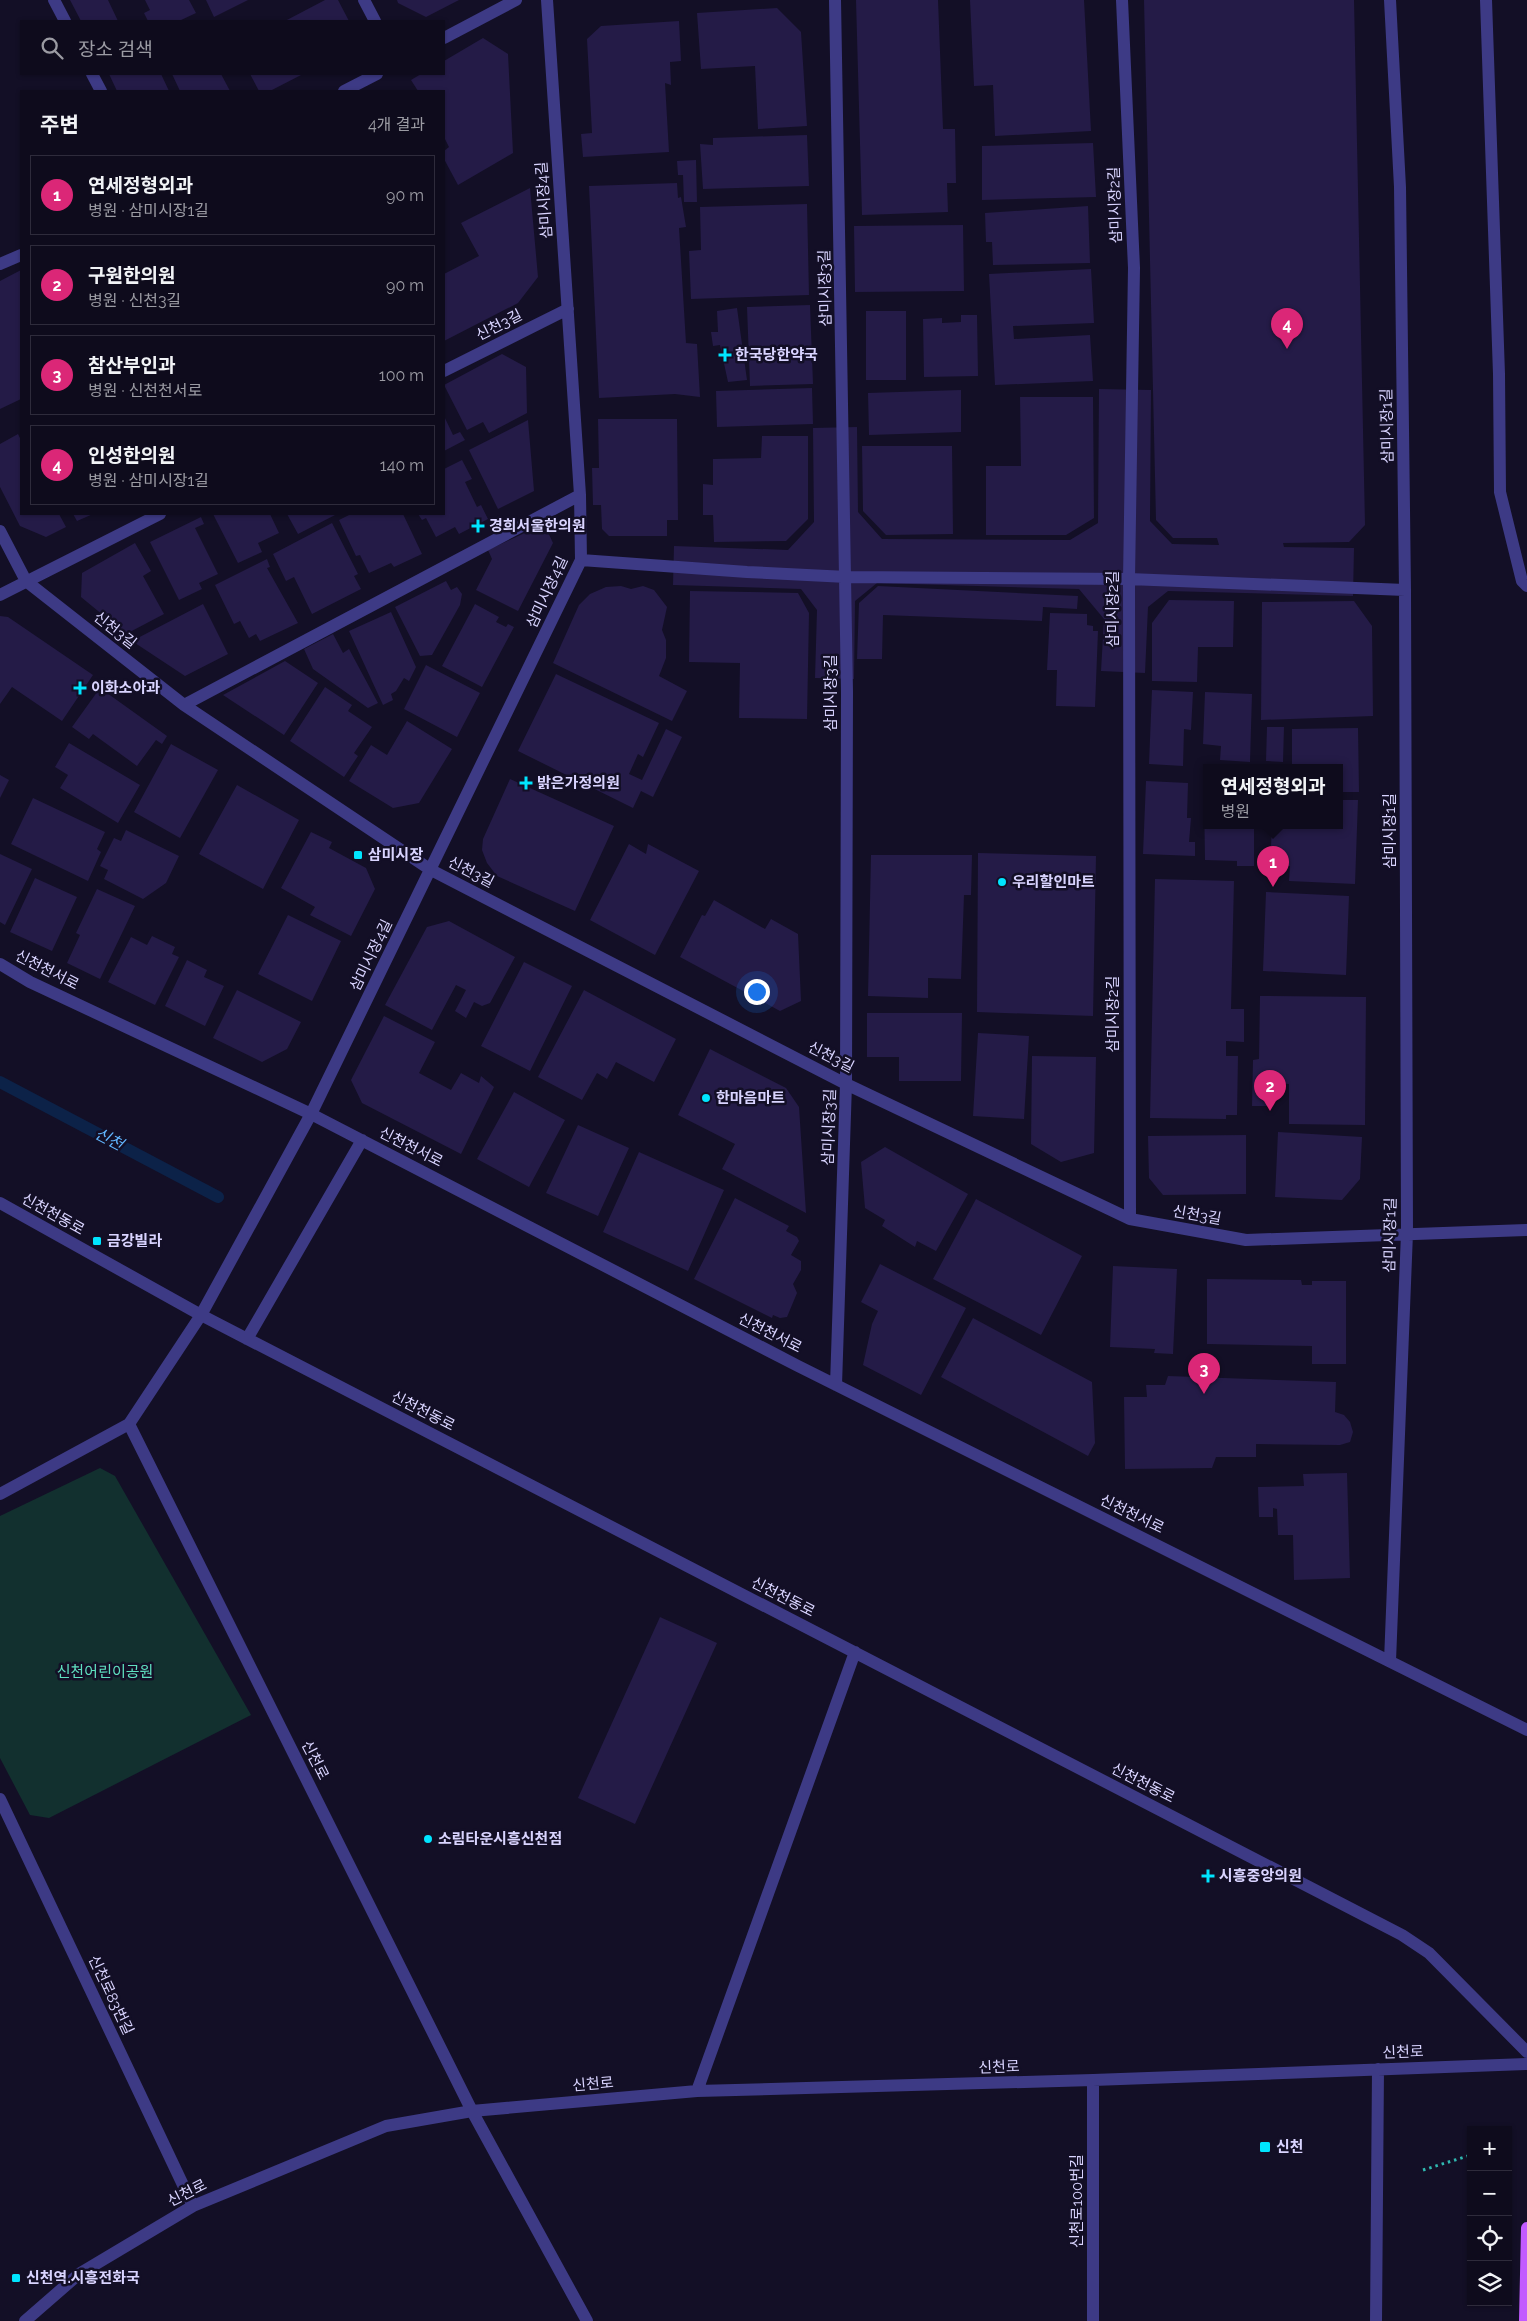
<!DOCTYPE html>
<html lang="ko">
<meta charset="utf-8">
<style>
:root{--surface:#0e0b1c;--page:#171425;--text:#f1f3f6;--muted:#9b9ba3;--line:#2e2b3b;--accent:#db2777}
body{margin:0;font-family:Raleway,"Noto Sans KR",sans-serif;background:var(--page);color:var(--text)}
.controls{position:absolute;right:15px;bottom:15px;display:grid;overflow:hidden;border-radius:0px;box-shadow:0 1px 4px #0004}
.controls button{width:45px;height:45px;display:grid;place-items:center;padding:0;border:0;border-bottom:1px solid var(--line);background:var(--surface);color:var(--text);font:25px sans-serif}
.you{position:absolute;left:756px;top:991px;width:18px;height:18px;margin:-12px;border:4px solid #fff;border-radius:50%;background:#1a73e8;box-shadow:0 0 0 8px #1a73e833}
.badge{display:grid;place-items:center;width:32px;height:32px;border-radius:50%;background:var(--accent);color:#fff;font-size:16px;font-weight:700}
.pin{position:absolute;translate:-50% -41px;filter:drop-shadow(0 1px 2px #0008)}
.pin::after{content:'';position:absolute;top:26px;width:18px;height:15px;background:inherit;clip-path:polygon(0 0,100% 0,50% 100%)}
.popup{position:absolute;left:1203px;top:764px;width:140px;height:65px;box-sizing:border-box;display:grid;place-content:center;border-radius:0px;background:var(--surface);filter:drop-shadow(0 1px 4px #0005);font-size:16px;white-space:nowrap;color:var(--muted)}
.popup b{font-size:19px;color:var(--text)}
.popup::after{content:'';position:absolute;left:50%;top:100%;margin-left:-10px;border:10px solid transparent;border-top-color:var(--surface)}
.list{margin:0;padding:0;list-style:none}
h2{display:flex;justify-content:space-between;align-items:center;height:65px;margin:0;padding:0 20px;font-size:21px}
h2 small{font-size:16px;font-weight:400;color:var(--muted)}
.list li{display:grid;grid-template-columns:32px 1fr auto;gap:15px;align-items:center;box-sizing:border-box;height:80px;margin:0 10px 10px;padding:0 10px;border:1px solid var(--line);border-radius:0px}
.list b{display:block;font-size:19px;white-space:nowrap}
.list p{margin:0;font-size:16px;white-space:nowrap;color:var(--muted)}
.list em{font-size:16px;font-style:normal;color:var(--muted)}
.icon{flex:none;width:28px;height:28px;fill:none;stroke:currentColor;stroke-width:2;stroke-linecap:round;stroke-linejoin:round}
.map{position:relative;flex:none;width:1527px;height:2321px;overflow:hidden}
.search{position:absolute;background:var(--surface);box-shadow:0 1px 4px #0004;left:20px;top:20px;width:425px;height:55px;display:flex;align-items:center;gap:12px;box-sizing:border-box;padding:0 18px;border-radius:0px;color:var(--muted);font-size:19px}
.panel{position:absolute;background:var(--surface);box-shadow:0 1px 4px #0004;left:20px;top:90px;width:425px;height:425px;border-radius:0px}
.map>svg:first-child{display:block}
.green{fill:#12302f}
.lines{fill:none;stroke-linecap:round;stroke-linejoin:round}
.stream{stroke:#0c2248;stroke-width:12}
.building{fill:#241b47}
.path{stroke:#2fb8b0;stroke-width:3;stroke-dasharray:2.5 4;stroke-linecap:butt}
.minor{stroke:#3d3a85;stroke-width:12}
.major{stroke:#c25bff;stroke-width:12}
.poi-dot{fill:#00e5ff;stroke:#130f26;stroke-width:2}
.labels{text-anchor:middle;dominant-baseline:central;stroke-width:5;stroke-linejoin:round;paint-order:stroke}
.street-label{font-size:15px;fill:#d9d4ff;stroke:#130f26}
.poi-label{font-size:15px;font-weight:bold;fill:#d9d4ff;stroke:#130f26;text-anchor:start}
.park-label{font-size:15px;fill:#5fe0c0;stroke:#130f26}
.water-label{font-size:16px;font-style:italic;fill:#62b6ff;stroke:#130f26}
</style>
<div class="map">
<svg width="1527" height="2321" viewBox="0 0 1527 2321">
<rect width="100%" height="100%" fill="#130f26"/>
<path class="green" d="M100,1468L115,1476L251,1715L49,1818L30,1815L0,1758V1516Z"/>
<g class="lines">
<path class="stream" d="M0,1082L218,1197"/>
</g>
<path class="building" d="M70,0H108L118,21H81Z
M145,0H189L196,13L179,21H148L144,13L150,10Z
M206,0H248L214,17Z
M325,0H338L349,21H285Z
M397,0H459L426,17L398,3Z
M856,0H938L943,129H955L956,183H947L948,212L862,215Z
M970,0H1084L1091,131L995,136L993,85L974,86Z
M1144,0H1354L1365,525L1349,542L1283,543L1284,547L1354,548L1353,596L1168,591L1148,607L1145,673L1101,671L1104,619L1079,589L877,583L855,601L854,679L815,678L817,610L801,589L673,585L674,546L788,550L814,522L813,428L857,427L858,512L882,539L1070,540L1098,523L1099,389L1151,390L1150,521L1172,544L1219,545L1217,538H1173L1156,520Z
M777,8L801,32L807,126L758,129L755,66L701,69L697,13Z
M679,21L681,61L670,62L671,85L665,83L669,152L583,157L581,134L592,133L587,39L601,26Z
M483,38L508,54L513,153L458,185L444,159V151L449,147L444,137V91H418L411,80L421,74H444V61Z
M109,74H161L169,91H117Z
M172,74H221L230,91H180Z
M250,74H303L270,91H259Z
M807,135L809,186L703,189L700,144L713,145V138Z
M1093,143L1096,197L982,200V146Z
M696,160L697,202H684L683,175H678L677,161Z
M677,183L678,198L681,197L686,227L679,228L686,343L697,344L700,397L675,394L599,398L589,186Z
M530,188L538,277L518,303L444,341V274L479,256L461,223Z
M807,204L809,295L691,299L689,251L701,250L700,207Z
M1088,206L1090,263L993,265L992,242H986L985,213Z
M963,225L964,291L855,292L854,226Z
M1091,269L1094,323L1013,326L1014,339L1090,335L1093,381L995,385L989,274Z
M21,270V399L0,409V281Z
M810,305L813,384L750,386L747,307Z
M737,308L747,380L728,382L720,345L713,346L711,332H718L717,311Z
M866,311H906V380H866Z
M961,315H977L978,376L924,377L923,319L942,318V323L961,322Z
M502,354L526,367L527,413L489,433L483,422L467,430L444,385Z
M812,388L813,424L717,427L716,391Z
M961,390V432L869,435L868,393Z
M1020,397H1093L1094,518L1066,535H986V466H1021Z
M444,416L453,435L460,432L465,440L444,451Z
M598,419H677L678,520H667V536H609L602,529L601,505H593L592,468H599Z
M528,420L534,491L498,509L469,450Z
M18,434L21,440V514H59L66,527L46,537L20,526L0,487V444Z
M762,436H808V519L786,541L714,542L713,515H703V484L713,485V459L761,458Z
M862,446H952L953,534L886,535L863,511Z
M462,460L472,479L465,482L477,507L481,505L488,519L459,534L455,527L436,537L426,518L422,520L418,514H444V469Z
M73,514H93L77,521Z
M213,514H270L279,533L258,543L262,552L238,563Z
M287,514H337L298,534Z
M351,514H403L422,554L394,567L391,563L369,573L360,555L356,556L339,520Z
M201,517L204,524L195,528L218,574L199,583L202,589L179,600L150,542Z
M332,523L358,574L354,576L361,589L312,614L294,577L286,581L273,554Z
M544,524L553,543L518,611L476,590L492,559L488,550Z
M135,543L151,571L143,576L164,614L126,634L81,597L82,573Z
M267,559L270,567L267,568L298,623L260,641L256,634L249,638L240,621L234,624L215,585Z
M446,581L451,590L457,587L462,594L460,605L432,655L420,656L395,607Z
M621,586L631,589L643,586L654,590L667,607L662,630L666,640V658L659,676L687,691L672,721L553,663L579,605L590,594L606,587Z
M878,586L1078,596L1077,609L1043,607L1042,621L883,615L882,659H857L859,603Z
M690,591L798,593L809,613L807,719L739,718L740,663L689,662Z
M1169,600L1234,601L1233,647H1198L1197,682L1152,681V623Z
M1354,601L1372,626L1373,716L1261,720L1262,602Z
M203,604L228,654L185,676L132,641Z
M475,604L499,617L496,622L506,627L508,624L514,627L482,687L442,666Z
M391,612L416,667L409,681L404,678L396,691L391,694L393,700L383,705L349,631Z
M1050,613L1087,614V625L1093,626V631H1098L1095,707L1056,706L1057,670H1047Z
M0,616L8,617L93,675L62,721L12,687L0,704Z
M333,634L343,653L349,649L378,703L368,708L313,669L304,649Z
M285,661L318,683L284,735L223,695Z
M426,665L480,693L457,737L404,709Z
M556,674L659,723L643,757L638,754L629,774L642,780L666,729L682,737L653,797L641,791L633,808L518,751Z
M325,687L352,705L348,711L372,727L354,753L358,756L344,777L290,741Z
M100,688L167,736L162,744L156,740L137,766L93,734L89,739L72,727Z
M1152,690L1193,692L1191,730L1184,729L1183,766L1149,764Z
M1205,692L1252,694L1250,762L1220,760L1221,746L1203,744Z
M407,721L452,749L419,803L393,808L349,781L371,745L387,755Z
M1267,727H1284L1283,762L1266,761Z
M1358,728L1359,792H1339V768H1292V729Z
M69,743L140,785L118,823L60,788L68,775L55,767Z
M171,744L218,770L180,838L134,812Z
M0,775L9,780L0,798Z
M510,779L614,826L575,911L497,876L487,863L482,850L483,839Z
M1146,781L1188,783L1187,818H1191L1189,842H1195V856L1143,854Z
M237,785L299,820L263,889L199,854Z
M1204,794H1207V826H1254V866H1237V861L1205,860Z
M33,798L105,832L97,849L101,852L88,881L11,844Z
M1339,800H1358L1355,884L1289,881L1290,866H1270L1272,826H1339Z
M126,830L179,856L166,883L143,899L104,879L108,870L100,866L114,838L121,841Z
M311,832L332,842L329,848L366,868L375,889L351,936L310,915L315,907L281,888Z
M629,844L646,854L648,844L699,871L655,955L590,920Z
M978,853L1096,856L1093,1016L977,1012Z
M0,854L32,869L5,925L0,922Z
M871,855H972L971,895H964L961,979L928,978V998L868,996Z
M35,878L77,897L52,951L10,932Z
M1155,879L1234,881L1231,1009H1244V1042L1226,1041V1056H1238L1237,1115H1226V1119L1150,1118Z
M97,889L135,906L100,979L67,963L80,935L76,933Z
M1266,892L1349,896L1346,975L1263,971Z
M714,900L765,929L771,919L798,934L801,1001L780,1011L680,957L702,915L705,916Z
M288,915L341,941L312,1001L258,974Z
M449,921L515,957L490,1003L482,1006L474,1002L466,1018L455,1011L466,990L456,985L432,1030L385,1005L427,927Z
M152,936L175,947L172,954L179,957L155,1005L108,982L131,937L147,945Z
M187,960L207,970L204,977L224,986L205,1026L165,1006Z
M524,962L572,986L530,1071L481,1046Z
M237,990L301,1022L287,1049L262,1062L213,1038Z
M584,990L676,1039L654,1082L616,1062L607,1079L597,1073L582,1100L538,1077Z
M1260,996L1366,997L1365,1125L1289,1124V1084L1270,1083V1106H1252L1253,1060L1259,1059Z
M867,1013H962L961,1081H899V1057H867Z
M384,1016L435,1042L419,1073L451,1090L461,1073L479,1083L481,1076L494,1087L461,1154L362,1103L351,1080Z
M978,1033L1029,1036L1024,1119L973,1116Z
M710,1049L786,1088L799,1107L806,1213L722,1169L735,1144L678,1115Z
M1032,1056L1096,1057L1094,1153L1061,1162L1031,1144Z
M514,1092L565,1120L529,1187L477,1159Z
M578,1125L629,1148L598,1216L546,1193Z
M1278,1132L1362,1137L1360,1179L1342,1200L1275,1197Z
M1246,1135V1194L1163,1195L1149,1178L1148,1136Z
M885,1147L968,1194L936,1251L917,1241L915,1247L882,1226L885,1220L865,1208L861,1162Z
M639,1152L724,1190L688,1271L603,1232Z
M735,1198L789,1226L786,1231L797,1237L799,1241L791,1255L801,1261V1270L793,1284L797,1293L787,1317L780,1318L773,1315L772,1318L694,1279Z
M976,1199L1082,1256L1041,1335L933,1279Z
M880,1264L966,1308L921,1395L863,1365L872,1324L878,1311L861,1302Z
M1113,1266L1177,1269L1173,1354L1154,1353L1155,1349L1110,1347Z
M1207,1279L1301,1280L1302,1285H1312V1281H1346V1364H1312V1346L1207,1344Z
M973,1318L1092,1382L1095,1443L1088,1456L941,1377Z
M1168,1376L1336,1382L1335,1412L1344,1415L1350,1422L1353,1432L1350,1442L1340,1445L1256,1444V1457H1216L1212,1468L1125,1469L1124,1397H1147L1146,1385H1165Z
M1347,1473L1350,1578L1294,1580L1293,1535H1278L1277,1509L1273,1508V1517H1259L1258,1487L1304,1486L1303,1474Z
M660,1617L717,1643L635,1824L578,1798Z"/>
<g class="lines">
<path class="path" d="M1423,2170L1471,2155"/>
<path class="minor" d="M54,0L65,21
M364,0L375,21
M835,0L847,692L846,1084L836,1385
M1122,0L1134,268L1129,579L1130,1219
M1390,0L1400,187L1405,590L1407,1233L1390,1661
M1486,0L1499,374L1500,492L1522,581L1527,586
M444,38L516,0
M92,74L101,91
M344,91L377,74
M0,264L21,255
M444,371L568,309
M0,531L26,581L184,705L431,870L846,1084L1130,1219L1246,1240L1527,1230
M581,560L747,572L847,577L1129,579L1405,590
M0,595L160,514
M184,705L580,495
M0,964L30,982L311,1114L798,1366L1527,1730
M0,1203L201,1315L1402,1935L1429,1953L1527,2052
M247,1339L362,1140
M129,1424L472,2111L587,2321
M0,1494L129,1424L201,1315L311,1114L581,560L580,495L547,0
M0,1799L193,2206
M697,2091L855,1652
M25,2321L79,2274L193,2206L386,2126L472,2111L697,2091L1093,2080L1527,2064
M1093,2321V2080
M1376,2321L1378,2069"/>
<path class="major" d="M1525,2321L1527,2228"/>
</g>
<g class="poi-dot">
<path d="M722.5 347.5h5v5h5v5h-5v5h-5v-5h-5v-5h5z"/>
<path d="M475.5 518.5h5v5h5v5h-5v5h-5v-5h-5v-5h5z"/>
<path d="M77.5 680.5h5v5h5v5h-5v5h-5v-5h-5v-5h5z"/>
<path d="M523.5 775.5h5v5h5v5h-5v5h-5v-5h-5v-5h5z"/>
<rect x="353" y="850" width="10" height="10" rx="2.5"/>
<circle cx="1002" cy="882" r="5"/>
<circle cx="706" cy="1098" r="5"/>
<rect x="92" y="1236" width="10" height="10" rx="2.5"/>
<circle cx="428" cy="1839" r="5"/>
<path d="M1205.5 1868.5h5v5h5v5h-5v5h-5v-5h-5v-5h5z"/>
<rect x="1259" y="2141" width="12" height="12" rx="2.5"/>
<rect x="11" y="2273" width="10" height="10" rx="2.5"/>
</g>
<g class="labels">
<g class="street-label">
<text transform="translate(544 200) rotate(-94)">삼미시장4길</text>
<text transform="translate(1115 205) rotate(-92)">삼미시장2길</text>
<text transform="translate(825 288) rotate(-91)">삼미시장3길</text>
<text transform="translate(499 325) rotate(-27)">신천3길</text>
<text transform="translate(1387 426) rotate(-91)">삼미시장1길</text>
<text transform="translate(547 592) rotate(-65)">삼미시장4길</text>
<text transform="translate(1113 609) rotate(-90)">삼미시장2길</text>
<text transform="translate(115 630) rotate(38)">신천3길</text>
<text transform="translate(831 693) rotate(-90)">삼미시장3길</text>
<text transform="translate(1390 831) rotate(-90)">삼미시장1길</text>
<text transform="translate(471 872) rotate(27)">신천3길</text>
<text transform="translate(371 955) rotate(-64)">삼미시장4길</text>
<text transform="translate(47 970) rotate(27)">신천천서로</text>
<text transform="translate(1113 1014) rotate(-90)">삼미시장2길</text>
<text transform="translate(831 1057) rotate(27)">신천3길</text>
<text transform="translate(829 1127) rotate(-88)">삼미시장3길</text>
<text transform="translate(411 1147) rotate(27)">신천천서로</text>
<text transform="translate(53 1214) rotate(29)">신천천동로</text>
<text transform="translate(1197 1215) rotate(10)">신천3길</text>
<text transform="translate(1390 1235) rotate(-89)">삼미시장1길</text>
<text transform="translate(770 1333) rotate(27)">신천천서로</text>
<text transform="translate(423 1411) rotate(27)">신천천동로</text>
<text transform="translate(1132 1514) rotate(26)">신천천서로</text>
<text transform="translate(783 1597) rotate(27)">신천천동로</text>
<text transform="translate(315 1760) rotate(63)">신천로</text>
<text transform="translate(1143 1783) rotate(27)">신천천동로</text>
<text transform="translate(111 1995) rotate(65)">신천로83번길</text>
<text transform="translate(1403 2052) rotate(-2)">신천로</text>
<text transform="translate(999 2067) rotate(-2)">신천로</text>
<text transform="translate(593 2084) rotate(-5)">신천로</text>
<text transform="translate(187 2193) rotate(-27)">신천로</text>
<text transform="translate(1077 2201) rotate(-90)">신천로100번길</text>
</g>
<g class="poi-label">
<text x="735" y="355">한국당한약국</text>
<text x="489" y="526">경희서울한의원</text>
<text x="91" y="688">이화소아과</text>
<text x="537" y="783">밝은가정의원</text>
<text x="368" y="855">삼미시장</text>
<text x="1012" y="882">우리할인마트</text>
<text x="716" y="1098">한마음마트</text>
<text x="107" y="1241">금강빌라</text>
<text x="438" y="1839">소림타운시흥신천점</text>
<text x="1219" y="1876">시흥중앙의원</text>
<text x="1276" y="2147">신천</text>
<text x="26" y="2278">신천역.시흥전화국</text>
</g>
<g class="park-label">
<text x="105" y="1672">신천어린이공원</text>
</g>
<g class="water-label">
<text transform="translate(109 1139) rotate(28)">신천</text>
</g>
</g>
</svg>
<div class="controls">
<button>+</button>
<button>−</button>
<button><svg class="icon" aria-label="locate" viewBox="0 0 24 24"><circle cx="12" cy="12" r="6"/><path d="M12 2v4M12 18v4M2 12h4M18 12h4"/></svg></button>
<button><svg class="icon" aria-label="layers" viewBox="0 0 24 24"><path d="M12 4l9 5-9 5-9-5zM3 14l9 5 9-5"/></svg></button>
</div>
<div class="you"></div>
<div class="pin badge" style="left:1273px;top:887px">1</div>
<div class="popup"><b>연세정형외과</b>병원</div>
<div class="pin badge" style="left:1270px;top:1111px">2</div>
<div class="pin badge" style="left:1204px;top:1394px">3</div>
<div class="pin badge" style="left:1287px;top:349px">4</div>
<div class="search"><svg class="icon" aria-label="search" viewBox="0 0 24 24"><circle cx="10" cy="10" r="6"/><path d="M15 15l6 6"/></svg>장소 검색</div>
<section class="panel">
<h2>주변<small>4개 결과</small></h2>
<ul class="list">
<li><span class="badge">1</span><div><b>연세정형외과</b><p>병원 · 삼미시장1길</p></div><em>90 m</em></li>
<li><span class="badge">2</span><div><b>구원한의원</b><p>병원 · 신천3길</p></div><em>90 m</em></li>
<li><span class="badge">3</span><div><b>참산부인과</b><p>병원 · 신천천서로</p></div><em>100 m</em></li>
<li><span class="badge">4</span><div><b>인성한의원</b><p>병원 · 삼미시장1길</p></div><em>140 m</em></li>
</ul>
</section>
</div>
